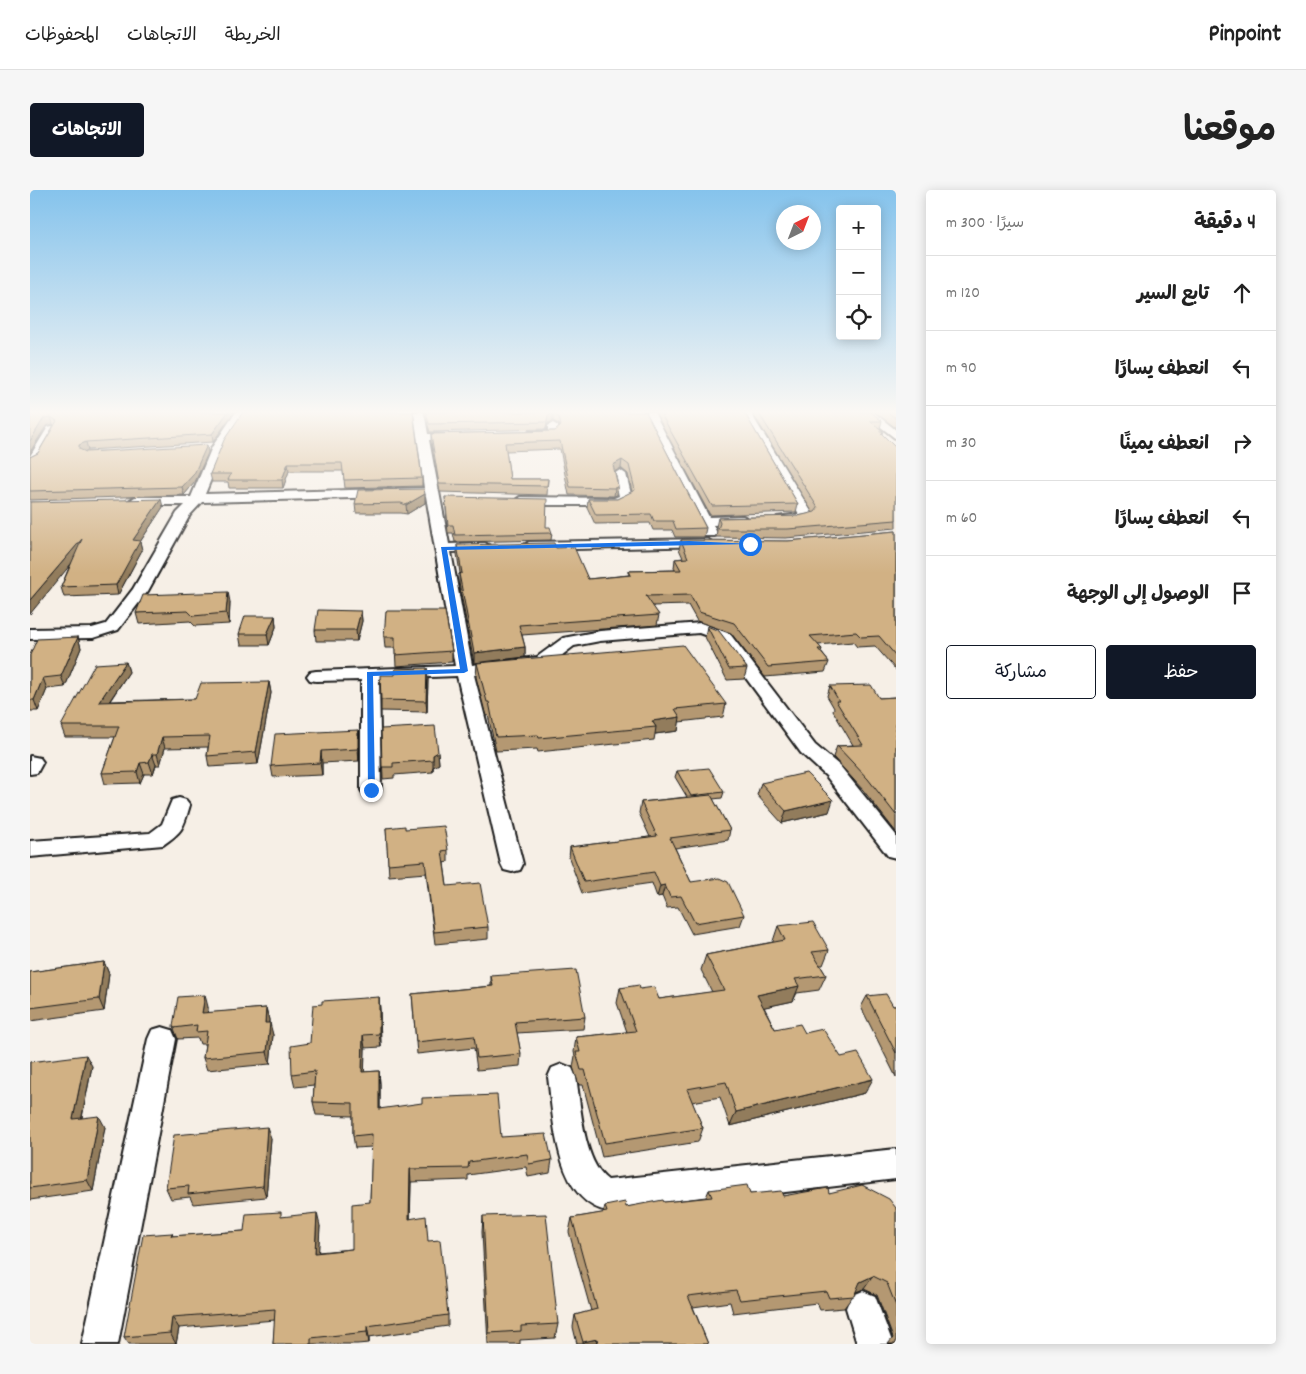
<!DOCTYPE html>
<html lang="ar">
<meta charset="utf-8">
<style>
:root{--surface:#fff;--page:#f6f6f6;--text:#222;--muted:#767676;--line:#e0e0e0;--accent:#111827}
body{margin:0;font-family:Dekko,"Playpen Sans Arabic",sans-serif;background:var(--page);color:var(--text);direction:rtl}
.controls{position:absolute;right:15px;top:15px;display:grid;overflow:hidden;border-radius:5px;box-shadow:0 2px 12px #0003}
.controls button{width:45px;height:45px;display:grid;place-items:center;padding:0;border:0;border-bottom:1px solid var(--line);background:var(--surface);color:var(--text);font:25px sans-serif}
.compass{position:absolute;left:746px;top:15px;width:45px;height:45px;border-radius:50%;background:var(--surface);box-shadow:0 2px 12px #0003;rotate:42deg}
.stop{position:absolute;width:15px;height:15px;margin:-11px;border:4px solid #1a73e8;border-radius:50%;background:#fff}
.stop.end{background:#1a73e8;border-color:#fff;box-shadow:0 1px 5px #0008}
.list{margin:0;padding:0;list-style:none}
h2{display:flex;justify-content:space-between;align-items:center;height:65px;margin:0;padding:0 20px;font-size:21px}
h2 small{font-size:16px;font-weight:400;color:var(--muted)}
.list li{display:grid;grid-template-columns:32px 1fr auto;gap:15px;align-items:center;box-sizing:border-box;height:75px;padding:0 20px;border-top:1px solid var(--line)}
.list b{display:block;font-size:19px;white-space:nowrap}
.list em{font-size:16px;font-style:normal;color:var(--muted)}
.actions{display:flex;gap:10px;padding:15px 20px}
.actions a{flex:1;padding:11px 0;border:1px solid var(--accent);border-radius:5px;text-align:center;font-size:18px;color:var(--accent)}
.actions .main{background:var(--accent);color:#fff}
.icon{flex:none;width:28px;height:28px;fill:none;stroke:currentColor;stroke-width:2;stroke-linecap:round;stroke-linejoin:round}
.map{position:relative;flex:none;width:866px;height:1154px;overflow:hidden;direction:ltr;border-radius:5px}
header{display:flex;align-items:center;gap:30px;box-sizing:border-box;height:70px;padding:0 25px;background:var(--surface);border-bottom:1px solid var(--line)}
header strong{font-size:24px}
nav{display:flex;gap:28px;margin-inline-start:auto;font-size:18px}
.intro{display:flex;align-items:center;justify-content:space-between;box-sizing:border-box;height:120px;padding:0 30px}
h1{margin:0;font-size:35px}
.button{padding:12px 22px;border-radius:5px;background:var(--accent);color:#fff;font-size:18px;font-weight:700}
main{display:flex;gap:30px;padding:0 30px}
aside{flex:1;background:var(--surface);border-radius:5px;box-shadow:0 2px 12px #0003}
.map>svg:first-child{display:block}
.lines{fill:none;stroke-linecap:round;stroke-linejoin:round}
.street-casing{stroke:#1c1c1c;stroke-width:4}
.street{fill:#fff;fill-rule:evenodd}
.wall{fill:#b49872;stroke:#1c1c1c}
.shaded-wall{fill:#927c5c;stroke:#1c1c1c}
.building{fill:#d1b184;stroke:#1c1c1c}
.route{fill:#1a73e8}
</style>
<header>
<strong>Pinpoint</strong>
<nav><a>الخريطة</a><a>الاتجاهات</a><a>المحفوظات</a></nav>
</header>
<div class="intro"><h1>موقعنا</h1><a class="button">الاتجاهات</a></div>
<main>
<aside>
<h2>4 دقيقة<small>سيرًا · 300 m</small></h2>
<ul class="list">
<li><svg class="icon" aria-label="ahead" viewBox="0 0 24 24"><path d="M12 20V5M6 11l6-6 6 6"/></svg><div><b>تابع السير</b></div><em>120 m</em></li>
<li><svg class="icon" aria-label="left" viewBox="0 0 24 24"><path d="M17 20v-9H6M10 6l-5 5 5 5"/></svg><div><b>انعطف يسارًا</b></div><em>90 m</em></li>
<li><svg class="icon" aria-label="right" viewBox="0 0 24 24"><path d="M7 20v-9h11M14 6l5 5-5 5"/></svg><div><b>انعطف يمينًا</b></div><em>30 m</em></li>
<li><svg class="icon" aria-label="left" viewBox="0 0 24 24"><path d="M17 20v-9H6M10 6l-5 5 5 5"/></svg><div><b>انعطف يسارًا</b></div><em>60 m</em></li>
<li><svg class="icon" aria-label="arrive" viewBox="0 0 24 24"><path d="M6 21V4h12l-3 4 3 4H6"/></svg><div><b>الوصول إلى الوجهة</b></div></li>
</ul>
<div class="actions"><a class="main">حفظ</a><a>مشاركة</a></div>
</aside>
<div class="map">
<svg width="866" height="1154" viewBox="0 0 866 1154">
<rect width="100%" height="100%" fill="#f6efe6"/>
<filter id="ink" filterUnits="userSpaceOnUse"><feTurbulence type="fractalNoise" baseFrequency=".02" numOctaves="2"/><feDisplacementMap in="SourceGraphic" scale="10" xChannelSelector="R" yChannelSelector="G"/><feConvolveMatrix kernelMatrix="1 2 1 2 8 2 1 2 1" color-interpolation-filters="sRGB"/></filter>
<g filter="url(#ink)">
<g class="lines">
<defs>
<path id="street" d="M206,222H216L194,257L175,304L394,298L384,222H394L398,244L432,245L434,247L428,250H399L419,354L455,353L462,357L455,361L421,362L442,475L507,467L533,448L570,441L671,433L700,444L785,555L810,576L866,645V668L858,666L796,586L771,563L688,450L669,443L570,451L544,456L518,476L444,485L493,674L490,680L482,682L474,680L471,674L427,486L349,489L351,600L348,605L341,607L334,605L331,600V490L286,491L280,490L277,486L280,482L286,481L425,476L396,306L172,312L160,325L118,401L88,440L63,448L0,449V439L62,438L76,434L103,399L147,323L155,315H105L99,311L105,307H161L182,257Z
M614,222H624L679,327L713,326L720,330L718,333L683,335L687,343L685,346H675Z
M710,222H720L784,326L782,329L752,334L745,330L747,327L769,324Z
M832,222H843L866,240V249Z
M523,233L528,236V246L499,248L493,245L499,242L518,241V236Z
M22,236L27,239L9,270L0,276V266L18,237Z
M590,280L596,284L602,308L591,315H490L484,311L490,307L584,308L589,306L584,284Z
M677,349L684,353L682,356L499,360L492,356L499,352Z
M0,566L10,568L13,572L7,583L0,584Z
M149,608L156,610L160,615C153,639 153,641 133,655L0,667V651L120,643L132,634L142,610Z
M132,837L142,840L146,849L88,1154H52L118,849L122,840Z
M532,874L542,878L546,887C551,916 553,972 578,990L866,959V989L587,1022C526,1021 524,931 518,887L522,878Z
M833,1101L845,1106L863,1154H827L816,1118L821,1106Z"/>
</defs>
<use href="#street" class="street-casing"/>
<use href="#street" class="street"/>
</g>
<path class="wall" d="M0,222H204L183,252L58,260L55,261L178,263L165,292L154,305L0,310V267L8,263L24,235L23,234L16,236Z
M213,222L392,288V296L315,298L313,281H259L253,298H199L198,292H182L180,284Z
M394,222H616L676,338L674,347H645L642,340H623L620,333L565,334L557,317L558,309H587L602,302L598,284L591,278L585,282L588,296L587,305L584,306L539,305L530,259L476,261L480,289H518L517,305L410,302L401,252V244L525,241L530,237L529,234L523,231L518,233L516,239L400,242Z
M625,222H714L768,314L766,322L680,325Z
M722,222H841L852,231L850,238L853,241L852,244L866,258V338L756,348L686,347L687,340L686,337L688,328L768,326L783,323Z
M845,222H866V238Z
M395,304V313L377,324L371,323H326L325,314Z
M415,307L516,337L522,343L521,350L425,352L423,343H418Z
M0,312L133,317L110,352L112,360L88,405L34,407L31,397L40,375Z
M866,341V480L845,456L827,457L823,452L788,455L792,459L791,462L799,472L795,482L735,487L701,443L667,431L658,415L622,416L629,425L627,435L492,445L495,457V467L444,473L431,404L429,393V384L430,383L427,364V355L526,358L558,389L599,385V381L645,380L644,378L645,369L653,368L649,359L651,350L758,351Z
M200,412L199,434L165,436L160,431L109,434L106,423Z
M331,421L332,431L327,451H286L285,440Z
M415,421L422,461V472L366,476L365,458H355L354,447Z
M245,426L246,437L239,455H211L209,444Z
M677,436L717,478L714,489L697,490L675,447Z
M48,447L51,458L35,497L17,499L8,521H0V465Z
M96,472L99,482L80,511L165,509L239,492L241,503L228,574L179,577L177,566L178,557L135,558L130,575H126L123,584H114L110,593L75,594L72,583L85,547H35L31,536Z
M447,473L696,514L693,527L649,532L648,541L625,544L624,550L508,562L507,559L466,561L458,525L456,526L446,487Z
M398,489L397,522L351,521V510Z
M800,496L849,508L866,507V642L833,600L803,567L807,556L823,555L803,521L804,518L797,506Z
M351,539L408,562L409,574L403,577V582L364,585V588L353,589Z
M328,540L329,552V571L292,573V585L243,587L241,576Z
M647,581L694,602L692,608L683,609L700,640L698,650L645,658L661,692L714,725L710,736L662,744L648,717L637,718L632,706L627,707L622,693L552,703L539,668L540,657L620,647L609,623L611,612L657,607L645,587Z
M731,593L799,622L752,633L727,605Z
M356,638L375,639L418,660V672L414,673L417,696L458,737V749L405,754L396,683L359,686Z
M748,736L799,760L793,775H790L796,785L789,800L767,803L763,811L734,817L745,839L775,843L835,903L700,936L690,907L662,912L673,938L668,952L572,967L553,895H549L543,877L545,866L544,862L546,847L597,842L587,813L590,798L610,799L629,809L682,802L671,780L676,765L743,752V751Z
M74,772L79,784L74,821L0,831V782Z
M461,786L555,827L553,839L487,843L491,864L490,876L447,880L444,858L387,864L382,804L461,796Z
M837,806L863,816H866V887L831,817Z
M349,807L350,820L351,857L335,858L334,882L349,881L350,894V919L471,947L522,970L520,983L498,987L496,977L438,985V990L381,992L380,1029L398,1051L418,1125V1136L339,1147V1153L327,1154H243L245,1130L149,1138L146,1154H99L94,1147L142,1043L143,1046L214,1041L253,1027L290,1036L288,1062L322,1059L340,1012L342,957L325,958L323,946V926L286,925L283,912L284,895L265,897L262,884L280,853Z
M178,817V823L236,818L239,830V833L243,845L240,874L177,880L173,868L175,854H170L168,848L148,849L143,836Z
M0,872L62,876L52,928L75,937L63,1001L0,1010Z
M241,948L236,1007L163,1014L160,1007L141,1009L136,998Z
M679,1000L720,1004L753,1006L799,1003L866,1018V1154H858L863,1148L847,1105L834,1099L825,1103L814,1118L790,1120L787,1113L703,1123L700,1112L663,1117L678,1154H547L543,1137L545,1125L561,1121L539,1042L542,1028L573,1023L575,1016L596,1017L676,1007Z
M453,1026L528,1134L525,1148L490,1150V1154H458L452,1042Z"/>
<path class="shaded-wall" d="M198,222H204L183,252L182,244Z
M523,224V231L518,233L516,239L518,225Z
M21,227L23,234L16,236L0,262V251L14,228Z
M56,252L58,260L51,263L49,259V255Z
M177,255L178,263L165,292L154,305L152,297Z
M592,270L591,278L582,283L583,275Z
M258,273L259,281L253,298L252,290Z
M588,296L587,305L584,306L585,298Z
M395,304V313L377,324L376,315Z
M131,309L133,317L110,352L112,360L88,405L86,395L103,350Z
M52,349L54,358L0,424V410Z
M198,402L200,412L199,434L196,423Z
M331,421L332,431L327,451L326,440Z
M245,426L246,437L239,455L237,444Z
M48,447L51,458L35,497L31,486Z
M495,457V467L444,473V463Z
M96,472L99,482L72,522L69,512Z
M397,478L398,489L397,522L396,511Z
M13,488L17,499L8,521L4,510Z
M239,492L241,503L228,574L226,562Z
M650,527L648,541L625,544L626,537L622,531Z
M328,540L329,552V571L328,559Z
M132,547L135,558L130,575L127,564Z
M291,561L292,573V585L290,573Z
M408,562L409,574L403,577V582V565Z
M122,564L126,575L123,584L119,572Z
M110,573L114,584L110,593L107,582Z
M803,610L799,622L752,633L756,621Z
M635,695L632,706L627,707L630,696Z
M74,772L79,784L74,821L69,809Z
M769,796L763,811L722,820L727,805Z
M175,805L178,817L176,835L172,823Z
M349,807L350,820L351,857L349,844Z
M236,818L239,830L238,845L235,833Z
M240,833L243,845L240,874L237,862Z
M333,845L335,858L334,895L332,882Z
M56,865L62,876L49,941L43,929Z
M349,881L350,894V932L349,919Z
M843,889L835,903L700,936L706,922Z
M69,926L75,937L63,1001L57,990Z
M237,937L241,948L236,1007L233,996Z
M380,979L381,992L380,1041L379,1029Z
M287,1023L290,1036L288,1074L285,1063Z
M843,1086L834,1099L820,1104L830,1092Z
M142,1127L149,1138L146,1154L140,1143Z
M337,1136L339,1147V1153L337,1142Z
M567,1149L566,1154H553V1152Z"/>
<path class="building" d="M0,222H198L182,244L56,252L49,255V259L56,262L177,255L164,284L152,297L0,301V267L8,263L27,231L21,227L14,228L0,251Z
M213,222H383L392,288L314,290L312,273H258L252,290H198L201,284H180L194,250Z
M396,222H616L676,338L646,339L643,331H624L621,324L566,325L558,309H587L605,300L599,275L592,270L583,275L588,296L585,298L540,297L530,251L475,253L480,289H518L517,296L409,294L401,244L525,241L531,236L529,227L523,224L518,225L517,232L399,234Z
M630,222H714L768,314L682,316Z
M728,222H841L852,231H840L853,241H849L866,258V330L758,339H688L690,333L688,328L768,326L785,322L788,318Z
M857,222H866V228Z
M394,299L395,304L376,315L371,313L325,314L328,300Z
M415,307L517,309L516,337H520L522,343L425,345L423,335H418Z
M131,309L103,350L110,351L86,395L31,397L52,349L0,410V312Z
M866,341V466L849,446L831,447L826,442L780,446L792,459H788L799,472L738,477L704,433L669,422L660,405L616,406L629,425L489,435L495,457L444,463L431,394L429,384L432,383L427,355L524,353L526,358L544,357L558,389L601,385L599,381L651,380L645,369L658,368L651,350L758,351Z
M198,402L196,423L163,426L158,421L106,423L113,405Z
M288,420L331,421L326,440H285Z
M356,421H415L422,461L365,465V447H354Z
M215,426H245L237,444H209Z
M677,436L689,441L717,478L699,479Z
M48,447L31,486L13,488L4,510H0V465L7,449Z
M653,455L696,514L645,519L650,527L622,531L626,537L509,548L508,545L466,547L459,512H457L447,473Z
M96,472L69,512L165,509L171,493L239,492L226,562L177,566L180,546L132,547L127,564H122L119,572L110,573L107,582L72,583L89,536H31L65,474Z
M397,478L396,511L351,510L350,485H365V479Z
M841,495L849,508L866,507V625L838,589L807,556L833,555L806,511H809L800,496Z
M405,536L408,562L403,565V570L363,573V577H352L351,539Z
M328,540V559L291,561L290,573L241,576L245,544Z
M679,578L694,602L661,606L647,581Z
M776,583L803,610L756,621L731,593Z
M681,605L700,640L640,648L661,692L689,688L698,692L714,725L665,733L651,706L640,707L635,695L630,696L624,682L554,692L540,657L627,646L611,612Z
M375,636V639L414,636L418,660L412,661L417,696L450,693L458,737L404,742L395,671L358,674L356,638Z
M783,732L799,760L782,762L796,785L765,789L769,796L727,805L745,839L770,834L775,843L793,839L811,867L828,863L843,889L706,922L696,892L657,899L673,938L575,953L555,880H551L546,862H550L546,847L606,841L590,798L609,795L610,799L624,797L629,809L694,800L676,765L755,750L748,736Z
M74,772L69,809L0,818V782Z
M546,780L555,827L485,832L491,864L447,868L444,846L386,852L382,804L463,796L461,786Z
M856,804L863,816H866V863L837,806Z
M175,805L172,823L236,818L235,833H240L237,862L173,868L177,841L166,842L167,835L144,838L143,836L148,807Z
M349,807V844L333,845L332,882L349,881V919L392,913V908L467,905L471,947L516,944L522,970L499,974L497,964L439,972L438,978L380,979L379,1029L396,1026L398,1051L410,1050L418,1125L337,1136V1142L281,1148V1154H243L245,1119L142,1127L140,1143L94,1147L113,1045L142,1043L141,1046L214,1041L216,1024L251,1022V1027L287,1023L285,1063L322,1059V1014L340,1012L342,944L323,946V913L283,912L285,881L262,884L261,856L280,853L283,815L292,814V811Z
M56,865L43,929L69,926L57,990L0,998V872Z
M237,937L233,996L158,1004L159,996L136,998L144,945Z
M717,995L720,1004L751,1001L753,1006L798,998L799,1003L832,995L859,1009L866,1018V1116L857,1093L843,1086L830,1092L824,1106L799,1108L796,1101L710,1110L706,1100L658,1106L678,1154H569L567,1149L553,1152L545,1125L567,1119L542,1028L577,1022L575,1016L595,1012L596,1017L633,1010L634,1012L682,1007L679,1000Z
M516,1024L528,1134L491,1136V1141L459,1143L453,1026Z"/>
</g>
<linearGradient id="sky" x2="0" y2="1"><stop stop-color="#85c3ec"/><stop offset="0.58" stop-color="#fbf8f4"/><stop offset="1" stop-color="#fbf8f4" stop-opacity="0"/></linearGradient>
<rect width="866" height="383" fill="url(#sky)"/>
<path class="route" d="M659,351L723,354L417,360L438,481L434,483L343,486L345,600L338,602L337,482L430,479L411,357Z"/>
</svg>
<div class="controls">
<button>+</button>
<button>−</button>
<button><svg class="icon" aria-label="locate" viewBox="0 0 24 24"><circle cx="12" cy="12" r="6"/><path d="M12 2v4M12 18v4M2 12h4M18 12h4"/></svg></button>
</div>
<svg class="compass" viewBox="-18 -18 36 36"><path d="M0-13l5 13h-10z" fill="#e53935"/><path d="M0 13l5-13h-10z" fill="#767676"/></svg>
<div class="stop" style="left:720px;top:354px"></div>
<div class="stop end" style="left:341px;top:600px"></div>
</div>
</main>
